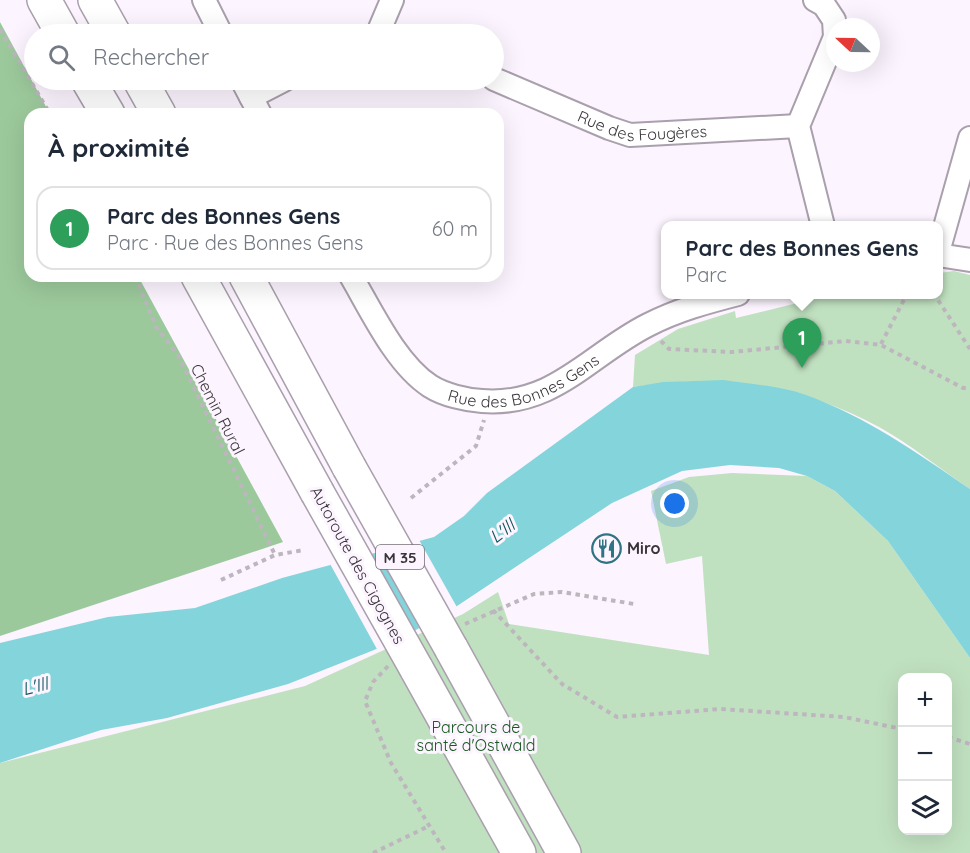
<!DOCTYPE html>
<html lang="fr">
<meta charset="utf-8">
<style>
:root{--surface:#fff;--page:#f2f2f3;--text:#1f2937;--muted:#747a83;--line:#e0e1e3;--accent:#2e7482}
body{margin:0;font-family:Quicksand,sans-serif;background:var(--page);color:var(--text)}
.controls{position:absolute;right:18px;bottom:18px;display:grid;overflow:hidden;border-radius:12px;box-shadow:0 6px 24px #0002}
.controls button{width:54px;height:54px;display:grid;place-items:center;padding:0;border:0;border-bottom:2px solid var(--line);background:var(--surface);color:var(--text);font:30px sans-serif}
.compass{position:absolute;left:826px;top:18px;width:54px;height:54px;border-radius:50%;background:var(--surface);box-shadow:0 6px 24px #0002;rotate:292deg}
.you{position:absolute;left:675px;top:504px;width:21px;height:21px;margin:-15px;border:4px solid #fff;border-radius:50%;background:#1a73e8;box-shadow:0 0 0 9px #1a73e833}
.badge{display:grid;place-items:center;width:39px;height:39px;border-radius:50%;background:var(--accent);color:#fff;font-size:20px;font-weight:700}
.pin{position:absolute;translate:-50% -50px;filter:drop-shadow(0 2px 3px #0008)}
.pin::after{content:'';position:absolute;top:32px;width:21px;height:18px;background:inherit;clip-path:polygon(0 0,100% 0,50% 100%)}
.popup{position:absolute;left:661px;top:221px;width:282px;height:78px;box-sizing:border-box;display:grid;place-content:center;border-radius:12px;background:var(--surface);filter:drop-shadow(0 2px 4px #0005);font-size:20px;white-space:nowrap;color:var(--muted)}
.popup b{font-size:22px;color:var(--text)}
.popup::after{content:'';position:absolute;left:50%;top:100%;margin-left:-12px;border:12px solid transparent;border-top-color:var(--surface)}
.list{margin:0;padding:0;list-style:none}
h2{display:flex;justify-content:space-between;align-items:center;height:78px;margin:0;padding:0 24px;font-size:26px}
h2 small{font-size:20px;font-weight:400;color:var(--muted)}
.list li{display:grid;grid-template-columns:39px 1fr auto;gap:18px;align-items:center;box-sizing:border-box;height:84px;margin:0 12px 12px;padding:0 12px;border:2px solid var(--line);border-radius:18px}
.list b{display:block;font-size:22px;white-space:nowrap}
.list p{margin:0;font-size:20px;white-space:nowrap;color:var(--muted)}
.list em{font-size:20px;font-style:normal;color:var(--muted)}
.icon{flex:none;width:33px;height:33px;fill:none;stroke:currentColor;stroke-width:2;stroke-linecap:round;stroke-linejoin:round}
.map{position:relative;flex:none;width:970px;height:853px;overflow:hidden}
.search{position:absolute;background:var(--surface);box-shadow:0 6px 24px #0002;left:24px;top:24px;width:480px;height:66px;display:flex;align-items:center;gap:15px;box-sizing:border-box;padding:0 21px;border-radius:33px;color:var(--muted);font-size:22px}
.panel{position:absolute;background:var(--surface);box-shadow:0 6px 24px #0002;left:24px;top:108px;width:480px;height:174px;border-radius:18px}
.map>svg:first-child{display:block}
.green{fill:#c0e1c0;fill-rule:evenodd}
.forest{fill:#9cc99c}
.water{fill:#84d4db}
.pier{fill:#fcf4fe}
.lines{fill:none;stroke-linecap:round;stroke-linejoin:round}
.minor-casing{stroke:#aa9fad;stroke-width:26}
.trunk-casing{stroke:#aa9fad;stroke-width:36}
.path{stroke:#bdb6be;stroke-width:4;stroke-dasharray:4.5 4.5;stroke-linecap:butt}
.minor{stroke:#fff;stroke-width:22}
.trunk{stroke:#fff;stroke-width:33}
.trunk-bridge-casing{stroke:#aa9fad;stroke-width:36;stroke-linecap:butt}
.trunk-bridge{stroke:#fff;stroke-width:33}
.labels{text-anchor:middle;dominant-baseline:central;stroke-width:6;stroke-linejoin:round;paint-order:stroke}
.shield{fill:#fcf4fe;stroke:#746e75;stroke-width:1.5}
.shield-label{font-size:15px;font-weight:bold;fill:#39343a}
.street-label{font-size:16px;fill:#39343a;stroke:#fcf4fe}
.poi-label{font-size:16px;font-weight:bold;fill:#39343a;stroke:#fcf4fe;text-anchor:start}
.park-label{font-size:16px;fill:#185820;stroke:#fcf4fe}
.water-label{font-size:18px;font-style:italic;fill:#0b5359;stroke:#fcf4fe}
</style>
<div class="map">
<svg width="970" height="853" viewBox="0 0 970 853">
<rect width="100%" height="100%" fill="#fcf4fe"/>
<path class="green" d="M954,271L970,275V489C940,469 910,444 879,427C803,385 718,373 633,387L635,355L678,329L735,311L736,318L830,295L938,294L939,273Z
M732,473L807,476L835,491L888,541L970,658V853H0V763L305,686L463,614L498,592L509,624L709,655L702,556L666,564L651,491L689,477ZM902,678H948V830H902Z"/>
<path class="forest" d="M0,22L50,114H30V276H138L283,542L0,636Z"/>
<path class="water" d="M724,380C751,384 780,386 806,395C867,417 917,453 970,489V658L888,541L835,491L807,476L779,468L730,465L682,471L612,503L451,610L407,635L374,650L288,684L167,718L101,730L0,763V643L108,617L195,608L282,578L434,537L464,516L487,493L633,387L663,382Z"/>
<path class="pier" d="M418,538L458,609L421,631L377,549Z
M370,551L416,634L378,651L329,562Z"/>
<g class="lines">
<defs>
<g id="minor">
<path d="M204,0L221,34"/>
<path d="M815,0L824,5L834,20L835,37L798,126L823,226"/>
<path d="M378,33L392,0"/>
<path id="s1" d="M494,79L609,128L630,135L798,126"/>
<path d="M242,80L260,114"/>
<path d="M251,97L284,80"/>
<path d="M938,252L970,138"/>
<path d="M938,255L970,260"/>
<path id="s2" d="M351,276C371,310 396,364 430,386C444,395 466,400 482,401C554,407 590,354 648,325C677,310 707,302 738,294"/>
</g>
<path id="trunk" d="M44,0L63,34
M95,0L114,34
M88,80L108,114
M140,80L159,114
M198,276L317,492
M246,276L349,467
M451,648L564,853
M416,668L519,853"/>
</defs>
<use href="#minor" class="minor-casing"/>
<use href="#trunk" class="trunk-casing"/>
<path class="path" d="M0,29L50,114
M135,276L156,327L178,355L275,555
M932,294L936,297L970,349
M661,341L669,349L732,352L846,341L881,345L963,388H970
M881,344L907,294
M411,498L476,446L484,420
M221,580L275,555L304,550
M493,610L562,684L617,717L720,709L844,717L902,729
M465,624L534,594L562,592L634,604
M388,666L373,682L365,701L391,763L446,853
M948,737L970,744
M373,853L429,826"/>
<use href="#minor" class="minor"/>
<use href="#trunk" class="trunk"/>
<defs>
<path id="trunk-bridge" d="M349,467L451,648
M317,492L416,668"/>
</defs>
<use href="#trunk-bridge" class="trunk-bridge-casing"/>
<use href="#trunk-bridge" class="trunk-bridge"/>
</g>
<defs>
<symbol id="restaurant-ring" viewBox="-11 -11 22 22"><circle r="9.5" fill="#fcf4fe" stroke="#2e7482" stroke-width="1.5"/><path d="M-5-6h1v4h1v-4h1v4h1v-4h1v5L-1.5 .5V6h-2V.5L-5-1ZM5-6V6H3V1.5H1.5Q1.5-4 5-6Z" fill="#2e7482"/></symbol>
</defs>
<g fill-rule="evenodd">
<use href="#restaurant-ring" x="590" y="532" width="33" height="33"/>
</g>
<g class="labels">
<rect class="shield" x="376" y="545" width="48" height="24" rx="4.5"/>
<g class="shield-label">
<text x="400" y="557">M 35</text>
</g>
<g class="street-label">
<text stroke="none"><textPath href="#s1" startOffset="158">Rue des Fougères</textPath></text>
<text stroke="none"><textPath href="#s2" startOffset="237">Rue des Bonnes Gens</textPath></text>
<text transform="translate(218 409) rotate(63)">Chemin Rural</text>
<text transform="translate(358 565) rotate(61)">Autoroute des Cigognes</text>
</g>
<g class="poi-label">
<text x="627" y="548">Miro</text>
</g>
<g class="park-label">
<text x="476" y="727">Parcours de<tspan x="476" dy="18">santé d'Ostwald</tspan></text>
</g>
<g class="water-label">
<text transform="translate(502 531) rotate(-37)">L'Ill</text>
<text transform="translate(35 686) rotate(-14)">L'Ill</text>
</g>
</g>
</svg>
<div class="controls">
<button>+</button>
<button>−</button>
<button><svg class="icon" aria-label="layers" viewBox="0 0 24 24"><path d="M12 4l9 5-9 5-9-5zM3 14l9 5 9-5"/></svg></button>
</div>
<svg class="compass" viewBox="-18 -18 36 36"><path d="M0-13l5 13h-10z" fill="#e53935"/><path d="M0 13l5-13h-10z" fill="#747a83"/></svg>
<div class="you"></div>
<div class="pin badge" style="left:802px;top:368px;background:#2e9e5b">1</div>
<div class="popup"><b>Parc des Bonnes Gens</b>Parc</div>
<div class="search"><svg class="icon" aria-label="search" viewBox="0 0 24 24"><circle cx="10" cy="10" r="6"/><path d="M15 15l6 6"/></svg>Rechercher</div>
<section class="panel">
<h2>À proximité<small></small></h2>
<ul class="list">
<li><span class="badge" style="background:#2e9e5b">1</span><div><b>Parc des Bonnes Gens</b><p>Parc · Rue des Bonnes Gens</p></div><em>60 m</em></li>
</ul>
</section>
</div>
